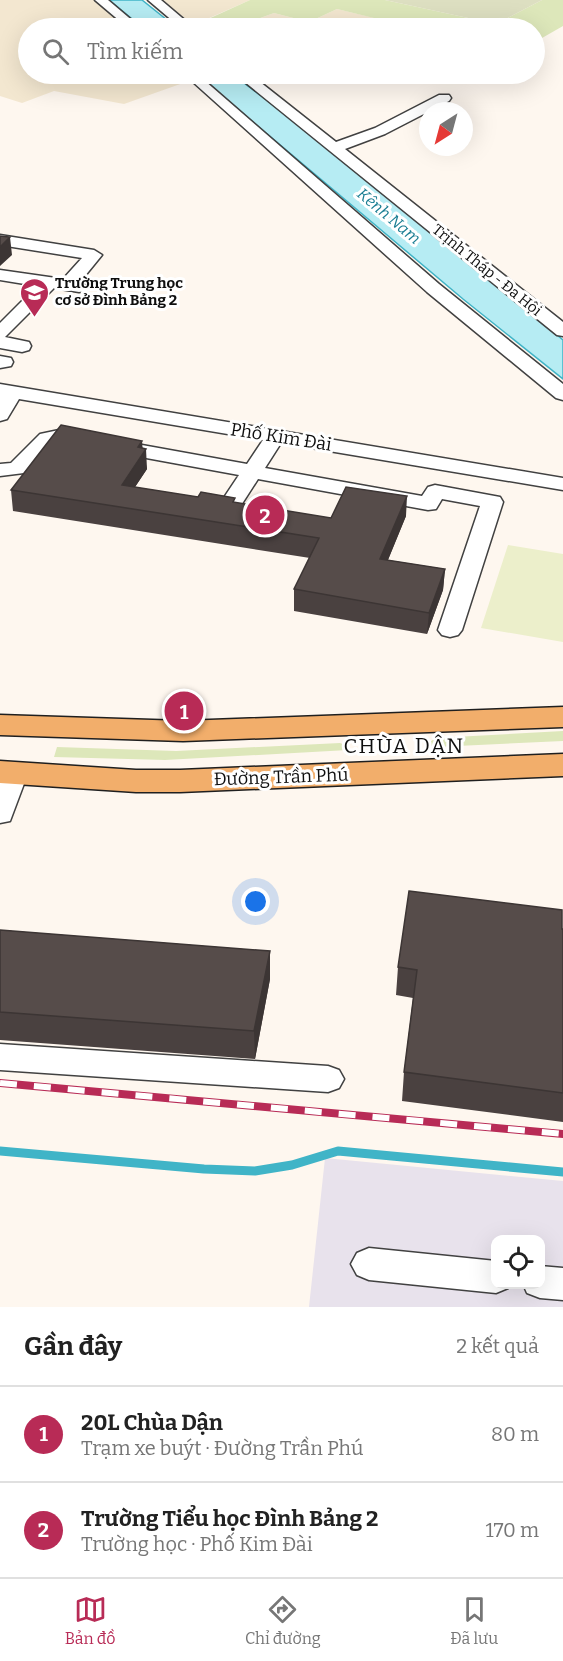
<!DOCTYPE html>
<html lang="vi">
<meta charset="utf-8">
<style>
:root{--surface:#fff;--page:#f2f2f2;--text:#222;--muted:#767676;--line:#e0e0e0;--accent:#b82b56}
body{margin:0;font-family:Bitter,serif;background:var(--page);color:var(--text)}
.controls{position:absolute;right:18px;bottom:18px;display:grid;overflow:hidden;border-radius:12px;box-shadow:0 6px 24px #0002}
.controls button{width:54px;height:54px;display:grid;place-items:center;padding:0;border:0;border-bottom:2px solid var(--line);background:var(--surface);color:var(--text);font:30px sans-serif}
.compass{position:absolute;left:419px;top:102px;width:54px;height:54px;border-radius:50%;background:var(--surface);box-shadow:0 6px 24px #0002;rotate:216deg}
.you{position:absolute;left:256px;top:902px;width:21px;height:21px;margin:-15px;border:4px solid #fff;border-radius:50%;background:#1a73e8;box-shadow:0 0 0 9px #1a73e833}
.badge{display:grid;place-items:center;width:39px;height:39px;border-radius:50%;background:var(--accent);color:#fff;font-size:20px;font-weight:700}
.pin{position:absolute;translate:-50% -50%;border:3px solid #fff;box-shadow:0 2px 6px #0006}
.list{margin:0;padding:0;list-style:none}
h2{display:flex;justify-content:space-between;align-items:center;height:78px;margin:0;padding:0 24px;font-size:26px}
h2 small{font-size:20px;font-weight:400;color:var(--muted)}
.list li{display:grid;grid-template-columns:39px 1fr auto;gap:18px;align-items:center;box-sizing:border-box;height:96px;padding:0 24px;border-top:2px solid var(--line)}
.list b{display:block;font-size:22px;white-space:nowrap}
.list p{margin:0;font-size:20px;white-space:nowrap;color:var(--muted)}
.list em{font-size:20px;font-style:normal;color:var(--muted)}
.icon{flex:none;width:33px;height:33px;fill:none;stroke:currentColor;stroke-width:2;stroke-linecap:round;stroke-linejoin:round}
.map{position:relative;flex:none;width:563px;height:1307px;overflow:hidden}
.search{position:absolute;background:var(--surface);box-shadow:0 6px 24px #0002;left:18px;right:18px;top:18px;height:66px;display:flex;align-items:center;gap:15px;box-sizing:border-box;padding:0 21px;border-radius:33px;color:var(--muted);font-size:22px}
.sheet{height:270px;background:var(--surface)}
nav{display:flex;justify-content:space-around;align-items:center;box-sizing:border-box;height:84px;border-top:2px solid var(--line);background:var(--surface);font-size:16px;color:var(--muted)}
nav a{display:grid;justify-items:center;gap:3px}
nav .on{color:var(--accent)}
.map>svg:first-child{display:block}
.industrial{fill:#e8e2ec;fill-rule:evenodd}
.farmland{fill:#f3e7d0}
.green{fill:#dde7ba}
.cemetery{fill:#dddfc1}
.pitch{fill:#ecefcb}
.water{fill:#b6ecf3;stroke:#40b4c7;stroke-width:1.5}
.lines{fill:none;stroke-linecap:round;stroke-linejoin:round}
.stream{stroke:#40b4c7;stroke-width:9}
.minor-casing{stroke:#414141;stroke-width:3}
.major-casing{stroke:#1f1f1f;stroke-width:3}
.minor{fill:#fff;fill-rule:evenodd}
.major{fill:#f2ae6b;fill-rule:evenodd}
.rail-casing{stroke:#b82b56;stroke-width:8}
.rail{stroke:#fff;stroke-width:6;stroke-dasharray:17;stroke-linecap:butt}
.wall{fill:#4a4140}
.shaded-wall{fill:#3c3534}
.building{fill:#564c4a;stroke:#3c3534;stroke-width:1.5}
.labels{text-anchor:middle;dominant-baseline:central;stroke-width:6;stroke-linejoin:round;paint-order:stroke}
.far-street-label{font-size:15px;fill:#0e0e0e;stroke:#fff}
.far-poi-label{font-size:15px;font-weight:bold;fill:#0e0e0e;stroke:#fff;text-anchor:start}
.far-water-label{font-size:16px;font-style:italic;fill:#1b7e93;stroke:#fff}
.street-label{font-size:18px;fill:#0e0e0e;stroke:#fff}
.quarter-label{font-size:21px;letter-spacing:1.5px;fill:#0e0e0e;stroke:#fff}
</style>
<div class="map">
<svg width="563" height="1307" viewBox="0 0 563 1307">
<rect width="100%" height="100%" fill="#fef7ef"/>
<path class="industrial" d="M325,1158L563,1181V1307H309ZM496,1240H540V1284H496Z"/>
<path class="farmland" d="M0,0H109L142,28H28V74H195L200,77L124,104L54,91L22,103L0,96Z
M162,0H250L207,19L236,27L274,13L309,22L337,9L379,19L360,28H197Z
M319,74H412L423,77L414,81L325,79Z"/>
<path class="green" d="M250,0H385L496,24L542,0H563V26L535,42L534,28H360L378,19L337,9L309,22L274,13L236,27L206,20Z
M563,731V741L436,747L429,746L428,743L436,738Z
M340,743L348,746V750L165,760L54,757L57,747L176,751Z"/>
<path class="cemetery" d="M385,0H542L496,24Z"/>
<path class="pitch" d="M508,545L563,554V642L481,628Z"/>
<path class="water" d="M109,0H142L177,28H143Z
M196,74H232L306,130L563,340V379L463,299Z"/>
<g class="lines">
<path class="stream" d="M0,1151L204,1169L255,1171L292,1165L338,1151L563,1172"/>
<defs>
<path id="minor" d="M95,0H108L141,28H128Z
M148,0H161L194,28H181Z
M184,74H197L439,284L563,384V400L556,398L427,292Z
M235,74H250L336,142L375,128L439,95H449L451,98L449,101L385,134L345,149L563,322V336L557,335Z
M0,235L94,250L102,255L80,282L88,287L85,291L79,292L54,288L5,337L29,342L31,346L29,350L22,352L0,348V323L37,286L0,280V270L63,279L82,258L0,245Z
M0,356L11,358L13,362L11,366L0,368Z
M0,384L563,478V490L281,443L265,468L422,496L428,487L435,485L500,497L503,502L462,630L458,635L450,637L442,635L438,630L480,506L442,499L436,509L428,510L258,479L238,510L230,511L222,510L219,505L239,475L59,442L53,443L24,473L0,476V464L11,463L40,434L59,430L247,464L263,440L19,399L7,419L0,421Z
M15,764L24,767L28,773L10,821L0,823V778L6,767Z
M0,1044L328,1066L339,1070L344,1079L339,1088L328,1092L0,1070Z
M369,1248L496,1261V1284H510L508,1288L496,1293L369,1280L357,1275L351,1264L357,1253Z
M540,1266L563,1268V1300L540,1298L527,1293L523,1284H540Z"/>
<path id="major" d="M563,707V727L183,741L0,735V715L183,721Z
M563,754V776L180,792H136L0,783V761L136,770H180Z"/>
</defs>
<use href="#minor" class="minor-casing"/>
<use href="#major" class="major-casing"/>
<use href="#minor" class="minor"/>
<use href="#major" class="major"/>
<defs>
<path id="rail" d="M0,1083L563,1134"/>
</defs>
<use href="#rail" class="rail-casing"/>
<use href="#rail" class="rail"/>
</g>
<path class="wall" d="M142,448L147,469L135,487L331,518L406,516L388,560L445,569L443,590L427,634L294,611V589L310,558L13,511L11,490Z
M562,929H563V1122L402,1101L404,1072L413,998L396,995L398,967Z
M0,930L270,951V979L255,1059L0,1040Z"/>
<path class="shaded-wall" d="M10,237L12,255L0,266V247Z
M142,441L143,453L146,449L147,469L123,505L122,485L138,447Z
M407,496L406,516L380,579V559Z
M445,569L443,590L427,634L429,613Z
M270,951V979L255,1059L254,1031Z"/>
<path class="building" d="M0,236L10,237L0,247Z
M61,425L142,441L138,447L146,449L122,485L198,497L201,492L235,498L233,502L331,518L346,487L407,496L380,559L445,569L429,613L294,589L319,538L11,490Z
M409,891L562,910V929H563V1093L404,1072L417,970L398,967Z
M0,930L270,951L254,1031L0,1012Z"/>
<defs>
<symbol id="school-pin" viewBox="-11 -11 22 30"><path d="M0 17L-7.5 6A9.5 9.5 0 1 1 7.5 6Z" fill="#b82b56" stroke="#fff"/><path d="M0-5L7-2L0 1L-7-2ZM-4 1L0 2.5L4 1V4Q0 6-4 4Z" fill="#fff"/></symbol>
</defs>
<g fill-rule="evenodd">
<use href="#school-pin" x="18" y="276" width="33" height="45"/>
</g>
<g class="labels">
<g class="far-street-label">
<text transform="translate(487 270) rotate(39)">Trịnh Tháp - Đa Hội</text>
</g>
<g class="far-poi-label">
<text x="55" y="283">Trường Trung học<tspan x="55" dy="17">cơ sở Đình Bảng 2</tspan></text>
</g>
<g class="far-water-label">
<text transform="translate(389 216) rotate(40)">Kênh Nam</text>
</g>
<g class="street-label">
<text transform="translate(281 437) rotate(9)">Phố Kim Đài</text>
<text transform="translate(281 777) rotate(-2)">Đường Trần Phú</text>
</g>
<g class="quarter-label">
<text x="404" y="746">CHÙA DẬN</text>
</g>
</g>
</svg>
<div class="controls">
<button><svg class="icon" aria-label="locate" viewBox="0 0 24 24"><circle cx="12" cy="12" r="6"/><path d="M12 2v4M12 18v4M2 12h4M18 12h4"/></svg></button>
</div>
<svg class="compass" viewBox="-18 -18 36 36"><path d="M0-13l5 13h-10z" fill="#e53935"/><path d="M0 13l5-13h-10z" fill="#767676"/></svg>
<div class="you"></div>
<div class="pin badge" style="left:184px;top:711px">1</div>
<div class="pin badge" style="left:265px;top:515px">2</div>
<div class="search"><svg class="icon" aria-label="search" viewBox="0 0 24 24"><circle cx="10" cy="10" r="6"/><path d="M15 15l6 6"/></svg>Tìm kiếm</div>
</div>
<section class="sheet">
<h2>Gần đây<small>2 kết quả</small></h2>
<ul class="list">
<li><span class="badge">1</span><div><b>20L Chùa Dận</b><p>Trạm xe buýt · Đường Trần Phú</p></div><em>80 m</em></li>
<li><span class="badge">2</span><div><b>Trường Tiểu học Đình Bảng 2</b><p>Trường học · Phố Kim Đài</p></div><em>170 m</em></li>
</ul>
</section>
<nav>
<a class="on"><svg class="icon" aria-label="map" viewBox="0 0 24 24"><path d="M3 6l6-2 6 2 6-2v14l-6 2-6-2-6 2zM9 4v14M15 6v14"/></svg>Bản đồ</a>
<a><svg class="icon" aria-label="directions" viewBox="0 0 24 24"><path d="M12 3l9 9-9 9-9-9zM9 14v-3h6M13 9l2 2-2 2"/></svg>Chỉ đường</a>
<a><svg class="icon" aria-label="saved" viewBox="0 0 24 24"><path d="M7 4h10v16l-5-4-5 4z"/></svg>Đã lưu</a>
</nav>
